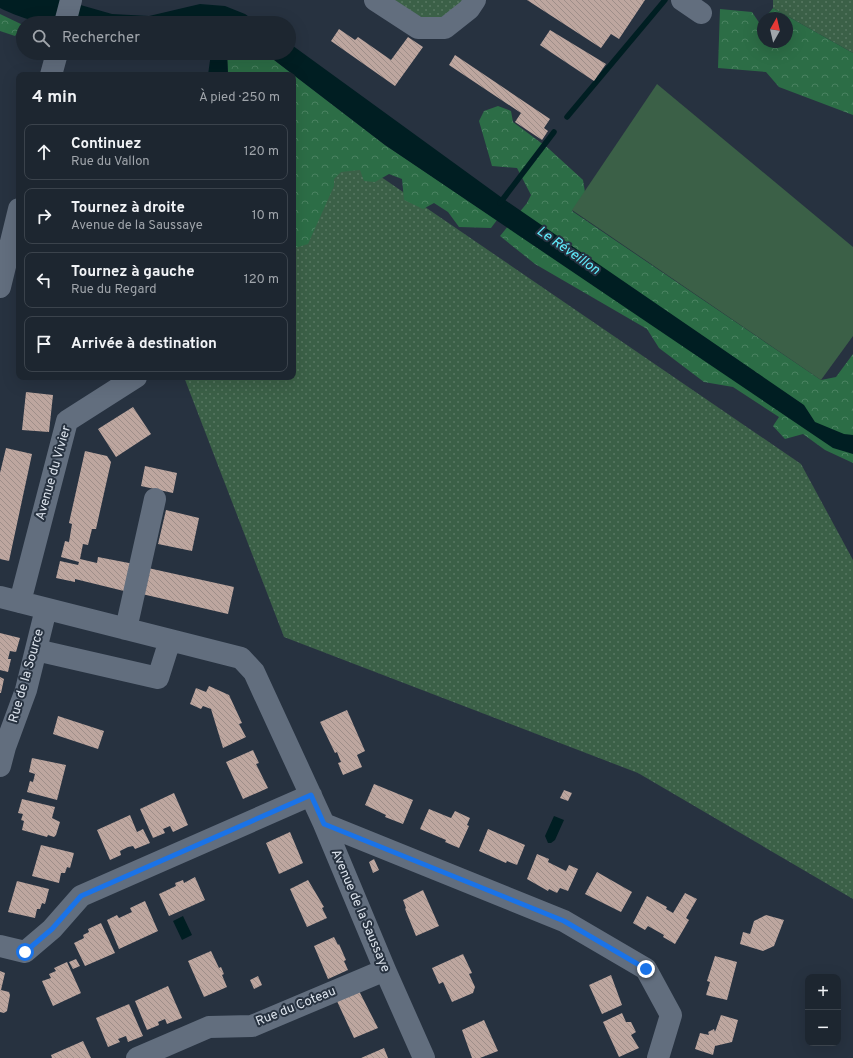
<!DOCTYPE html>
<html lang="fr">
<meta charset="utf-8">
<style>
:root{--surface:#1d2630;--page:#2a323c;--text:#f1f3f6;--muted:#a0a5ab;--line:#3b434c}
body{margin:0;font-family:Overpass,sans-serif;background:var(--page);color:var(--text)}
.controls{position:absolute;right:12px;bottom:12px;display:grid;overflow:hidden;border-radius:8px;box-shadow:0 4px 16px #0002}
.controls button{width:36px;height:36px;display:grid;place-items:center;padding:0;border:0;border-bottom:1px solid var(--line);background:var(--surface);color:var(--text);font:20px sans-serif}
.compass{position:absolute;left:757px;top:12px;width:36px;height:36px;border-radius:50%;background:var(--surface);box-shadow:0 4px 16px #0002;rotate:8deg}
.stop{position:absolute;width:12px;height:12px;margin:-9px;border:3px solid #1a73e8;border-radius:50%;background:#fff}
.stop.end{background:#1a73e8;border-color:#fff;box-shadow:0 1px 4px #0008}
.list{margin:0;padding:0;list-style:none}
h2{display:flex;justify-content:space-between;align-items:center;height:52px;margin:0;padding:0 16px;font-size:17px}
h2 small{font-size:13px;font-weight:400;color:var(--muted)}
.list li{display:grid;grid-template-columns:26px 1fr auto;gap:12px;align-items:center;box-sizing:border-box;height:56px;margin:0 8px 8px;padding:0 8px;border:1px solid var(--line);border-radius:8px}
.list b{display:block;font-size:15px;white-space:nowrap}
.list p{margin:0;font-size:13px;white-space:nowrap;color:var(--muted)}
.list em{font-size:13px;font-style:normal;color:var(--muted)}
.icon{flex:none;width:22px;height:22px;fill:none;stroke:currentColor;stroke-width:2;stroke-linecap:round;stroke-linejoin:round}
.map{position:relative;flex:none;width:853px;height:1058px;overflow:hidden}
.search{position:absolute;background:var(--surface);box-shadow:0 4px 16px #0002;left:16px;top:16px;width:280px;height:44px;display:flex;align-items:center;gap:10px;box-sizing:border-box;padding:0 14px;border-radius:22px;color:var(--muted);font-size:15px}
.panel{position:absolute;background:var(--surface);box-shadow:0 4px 16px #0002;left:16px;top:72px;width:280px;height:308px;border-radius:8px}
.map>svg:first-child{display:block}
.grass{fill:url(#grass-dots)}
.forest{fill:url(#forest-crowns)}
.pitch{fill:#3b6047}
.water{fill:#001e22}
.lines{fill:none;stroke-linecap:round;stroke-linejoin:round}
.stream{stroke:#001e22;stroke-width:5.5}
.building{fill:url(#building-back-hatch)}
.minor{stroke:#626e7e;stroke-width:22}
.route{stroke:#1a73e8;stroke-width:5}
.labels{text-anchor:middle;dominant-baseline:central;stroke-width:4;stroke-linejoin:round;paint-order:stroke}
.street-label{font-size:13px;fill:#dce3ec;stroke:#273240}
.water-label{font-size:14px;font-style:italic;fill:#60edfd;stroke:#273240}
</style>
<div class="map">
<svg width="853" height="1058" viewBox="0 0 853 1058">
<defs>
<pattern id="grass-dots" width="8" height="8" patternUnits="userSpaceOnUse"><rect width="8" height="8" fill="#3b6047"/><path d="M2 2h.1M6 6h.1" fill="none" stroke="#577762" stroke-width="1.8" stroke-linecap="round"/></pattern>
<pattern id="forest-crowns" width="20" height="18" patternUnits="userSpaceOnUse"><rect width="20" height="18" fill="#2c6d46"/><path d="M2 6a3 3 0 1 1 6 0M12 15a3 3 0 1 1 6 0" fill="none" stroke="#4a8261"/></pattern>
<pattern id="building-back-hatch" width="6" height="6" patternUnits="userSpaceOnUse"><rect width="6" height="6" fill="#bda69f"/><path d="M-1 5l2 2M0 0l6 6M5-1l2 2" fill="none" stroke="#9e8e89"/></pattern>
</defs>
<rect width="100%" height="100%" fill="#273240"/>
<path class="grass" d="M394,0H466C459,5 449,16 440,19C425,24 406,8 394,0Z
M773,0H853V53L773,8Z
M349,155L801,464L853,560V899L638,773L284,637L184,377H293V224Z"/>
<path class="forest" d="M773,8L853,53V115L779,87L766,72L718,68L720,9L752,12L760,24L763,21V42H787V18H765Z
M0,14L23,25L15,36L0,31Z
M227,53H265L385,145L497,220L491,228L459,227L448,212L434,203L423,209L404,200L402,179L389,174L375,182L364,181L360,170L341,172L334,179V186L308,244L295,248L293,247V75H228Z
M498,106L511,111L513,122L548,148L583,180L585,192L572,211L821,380L836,377L853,354V463L825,450L803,434L785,439L773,426L779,417L733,387L704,382L659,348L647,329L535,264L500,236L527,203L531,195L517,168L492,166L479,121L484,111Z"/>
<path class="pitch" d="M657,84L853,247V336L821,380L572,210Z"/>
<path class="water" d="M0,0H63L112,14L149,16L200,4L225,6L245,14L258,23H79C68,16 54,20 42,21C31,22 10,13 0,8Z
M289,43L505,200L804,405L815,422L844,434L853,435V454L833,448L385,145L265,53H289Z
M211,53H227L228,75H208Z
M554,816L564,820L555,840L551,843H548L545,836Z
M183,916L192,935L182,940L173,921Z"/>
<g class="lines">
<path class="stream" d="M567,117L665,0
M500,203L554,132"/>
</g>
<path class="building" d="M527,0H645L619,39L611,34L601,48Z
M339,29L355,40L358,37L391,60L408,37L423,47L395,86L331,41Z
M550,30L606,64L594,81L540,45Z
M455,55L550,119L544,128L548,131L542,140L515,122L521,113L449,65Z
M26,392L53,395L49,432L22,430Z
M133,407L151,434L116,457L98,429Z
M6,448L32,454L9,561L0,559V473Z
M85,451L107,456L111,462L96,529H92L88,545L83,544L80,559L97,563L98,557L134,564L128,592L75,579V582L56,578L60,561L78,565L79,562L61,557L65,541L69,542L72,524L69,523Z
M145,466L177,473L173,493L141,486Z
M166,510L199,518L192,551L158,544Z
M148,568L234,587L228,614L142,594Z
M0,633L20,638L16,652L10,651L8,659H11L8,672L0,670Z
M0,677L4,679L1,693H0Z
M209,686L229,695L242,723L239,724L246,737L223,748L211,709L203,706L201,709L190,704L196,688L206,692Z
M347,710L365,751L357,755L362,767L343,775L338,763L341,762L337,752L335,753L320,722Z
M58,716L104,731L98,749L53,734Z
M253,750L259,763L256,764L268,788L243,799L226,762Z
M32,758L66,765L57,800L27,792L30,781L33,782L35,774L29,772Z
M374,784L413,800L403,824L385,817L386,815L365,805Z
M564,790L572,793L568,801L560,798Z
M174,793L188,825L173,832L170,826L163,829L165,833L153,838L140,809Z
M22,799L55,807L52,818L60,822L56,835L54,837L48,835L47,837L22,830L24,821L21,820L23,814L18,813Z
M429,809L451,818L455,811L470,818L467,825L469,826L459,848L445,842L446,840L420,829Z
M130,815L137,832L143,829L150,843L135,849L133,846L128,847L120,851L121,855L110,860L97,830Z
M488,829L525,845L517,865L507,861L506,863L479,851Z
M290,832L303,863L279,874L266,843Z
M41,845L74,853L70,868L67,867L65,873H61L59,883L32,876Z
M537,854L549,859L548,862L566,871L569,865L578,869L568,891L560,888L557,893L549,889L548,891L527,879Z
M374,859L379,870L373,873L369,862Z
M597,872L632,892L621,912L585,894Z
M195,877L205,900L169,916L159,894L176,886L175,883L183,880L184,883Z
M308,880L324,907L322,908L327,918L307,927L290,889Z
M17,881L49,889L45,904L42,903L40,909H37L35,918L8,912Z
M423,890L439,926L416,936L405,909L406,908L403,900Z
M685,893L697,899L686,918L689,920L675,944L663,937L664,935L648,926L645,930L633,923L647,896L667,907L666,909L673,913Z
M145,901L158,931L119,949L107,920L117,915L119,918L132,912L130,908Z
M766,915L784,920L774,946L763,951L740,944L743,932L750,934L754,921Z
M101,923L115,953L85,966L74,943L84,938L83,935L89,932L88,929Z
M334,937L338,945L339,944L346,960L344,961L348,970L328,979L314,946Z
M211,951L219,968L221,967L224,974L222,975L227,987L204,997L188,961Z
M463,954L472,973L469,974L475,987L473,993L452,1002L443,982L439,984L432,968Z
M715,956L737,962L727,1000L706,995L710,982L707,981Z
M76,959L80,966L73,969L69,962Z
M67,962L81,993L53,1006L42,981L51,978L49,974L56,971L54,968Z
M0,971L5,973L1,990L9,992L10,995L7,1011L4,1013L0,1012Z
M611,975L622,1005L602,1014L589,985Z
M258,976L262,985L254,989L250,980Z
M168,986L182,1018L167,1024L165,1019L158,1022L159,1025L147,1030L135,1001Z
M358,989L378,1028L354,1038L336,999Z
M129,1004L143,1036L128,1042L126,1036L118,1039L120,1042L108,1047L96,1018Z
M622,1013L626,1022H631L636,1032L631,1035L639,1048L619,1057L603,1022Z
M721,1015L738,1020L732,1042L715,1046L713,1055L695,1049L700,1033L709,1035L708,1032L714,1029L715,1032Z
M484,1020L498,1051L480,1058H472L462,1030Z
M83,1041L91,1058H52L51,1055Z
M384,1048L388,1058H361Z"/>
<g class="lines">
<path class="minor" d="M375,0L418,28H445L469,9L475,0
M682,0L701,13
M65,23L71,0
M51,75L57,53
M0,287L19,209
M0,597L241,658L254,672L324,824L385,970L424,1058
M20,602L67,421L136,377
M126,629L155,499
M36,650L158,678L170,640
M0,766L5,747L26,690L46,609
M324,824L564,921L646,969L671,1015L658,1058
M0,946L25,952L52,929L81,896L311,795
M137,1058L209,1027L252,1026L385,970"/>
</g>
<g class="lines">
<path class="route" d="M25,952L52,929L81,896L311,795L324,824L564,921L646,969"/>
</g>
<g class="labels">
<g class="street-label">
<text transform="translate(54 473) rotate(-74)">Avenue du Vivier</text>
<text transform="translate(27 676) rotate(-74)">Rue de la Source</text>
<text transform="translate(360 911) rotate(67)">Avenue de la Saussaye</text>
<text transform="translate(296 1007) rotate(-22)">Rue du Coteau</text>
</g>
<g class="water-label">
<text transform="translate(568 251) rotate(35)">Le Réveillon</text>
</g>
</g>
</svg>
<div class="controls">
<button>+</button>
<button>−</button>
</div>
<svg class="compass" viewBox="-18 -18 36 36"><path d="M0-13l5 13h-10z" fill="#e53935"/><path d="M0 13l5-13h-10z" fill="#a0a5ab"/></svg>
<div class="stop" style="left:25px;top:952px"></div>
<div class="stop end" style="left:646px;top:969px"></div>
<div class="search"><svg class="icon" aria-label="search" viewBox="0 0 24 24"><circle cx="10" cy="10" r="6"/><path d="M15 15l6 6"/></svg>Rechercher</div>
<section class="panel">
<h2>4 min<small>À pied · 250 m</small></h2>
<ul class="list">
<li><svg class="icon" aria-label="ahead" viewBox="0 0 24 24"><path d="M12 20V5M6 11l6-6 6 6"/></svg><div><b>Continuez</b><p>Rue du Vallon</p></div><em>120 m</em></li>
<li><svg class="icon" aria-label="right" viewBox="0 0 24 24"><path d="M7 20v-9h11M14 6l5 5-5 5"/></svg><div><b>Tournez à droite</b><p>Avenue de la Saussaye</p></div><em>10 m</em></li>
<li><svg class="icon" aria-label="left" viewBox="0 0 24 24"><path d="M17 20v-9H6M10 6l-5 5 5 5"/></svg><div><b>Tournez à gauche</b><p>Rue du Regard</p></div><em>120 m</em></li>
<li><svg class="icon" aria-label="arrive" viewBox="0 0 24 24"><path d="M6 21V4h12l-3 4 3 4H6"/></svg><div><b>Arrivée à destination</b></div></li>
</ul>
</section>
</div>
